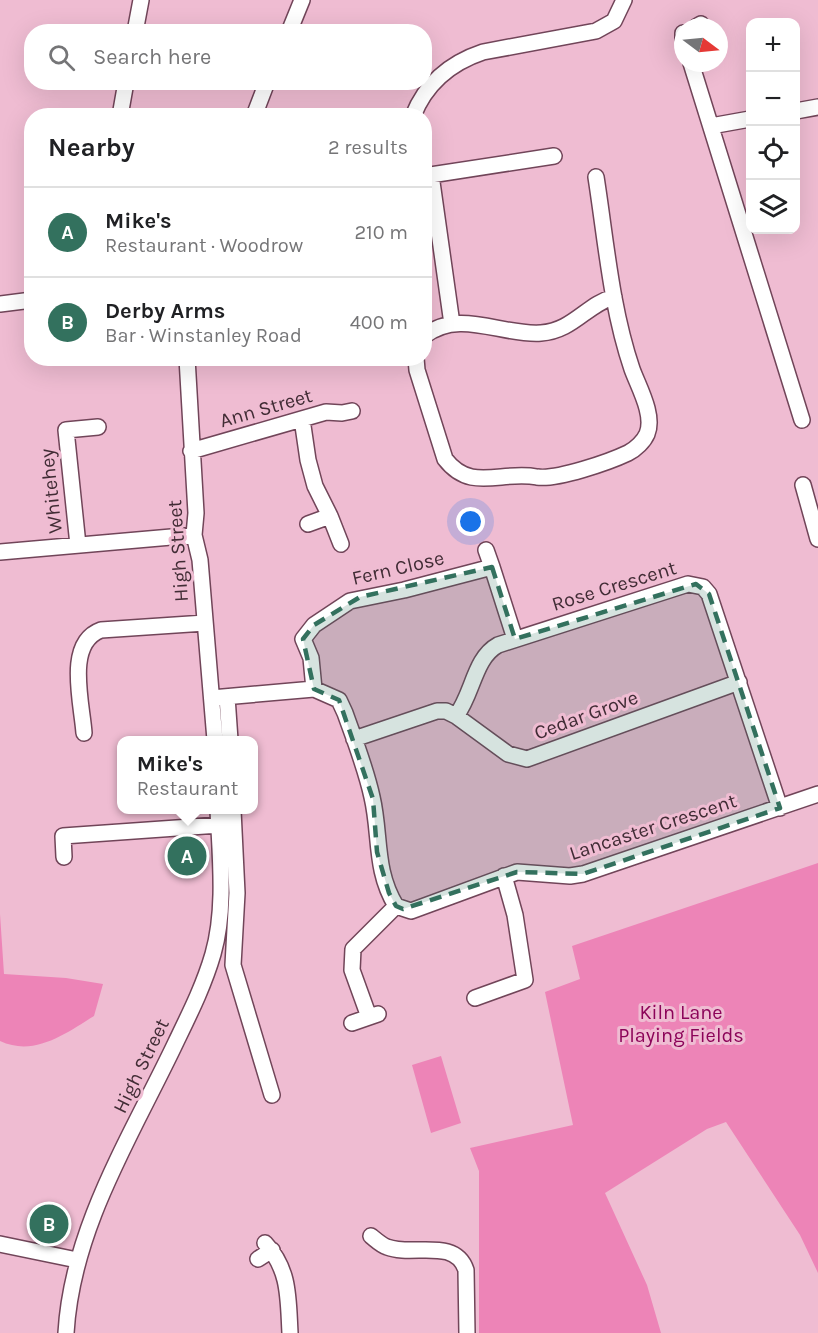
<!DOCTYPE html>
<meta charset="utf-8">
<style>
:root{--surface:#fff;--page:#f6f6f6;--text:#202124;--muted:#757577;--line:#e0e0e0;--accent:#33715e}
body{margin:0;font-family:Karla,sans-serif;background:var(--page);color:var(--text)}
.controls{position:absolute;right:18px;top:18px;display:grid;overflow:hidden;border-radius:12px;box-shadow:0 6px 24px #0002}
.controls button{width:54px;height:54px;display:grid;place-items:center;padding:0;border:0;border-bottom:2px solid var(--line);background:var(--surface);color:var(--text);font:30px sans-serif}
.compass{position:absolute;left:674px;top:18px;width:54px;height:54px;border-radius:50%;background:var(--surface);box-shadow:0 6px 24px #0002;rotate:106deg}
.you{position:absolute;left:471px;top:522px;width:21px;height:21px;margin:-15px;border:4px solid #fff;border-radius:50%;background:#1a73e8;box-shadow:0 0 0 9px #1a73e833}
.badge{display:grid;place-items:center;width:39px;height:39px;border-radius:50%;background:var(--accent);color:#fff;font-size:20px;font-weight:700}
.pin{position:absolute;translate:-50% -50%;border:3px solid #fff;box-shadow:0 2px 6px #0006}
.popup{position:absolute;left:117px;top:736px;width:141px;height:78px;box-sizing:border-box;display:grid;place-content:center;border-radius:12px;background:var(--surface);filter:drop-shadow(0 2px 4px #0005);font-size:20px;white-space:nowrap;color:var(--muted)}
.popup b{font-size:22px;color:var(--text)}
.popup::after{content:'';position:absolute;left:50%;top:100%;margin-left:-12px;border:12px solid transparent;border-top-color:var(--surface)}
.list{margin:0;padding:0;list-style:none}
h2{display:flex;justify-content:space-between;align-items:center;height:78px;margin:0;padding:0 24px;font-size:26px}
h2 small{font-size:20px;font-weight:400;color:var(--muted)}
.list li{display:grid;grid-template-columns:39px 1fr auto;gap:18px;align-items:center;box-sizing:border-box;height:90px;padding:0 24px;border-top:2px solid var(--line)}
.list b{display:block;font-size:22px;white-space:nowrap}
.list p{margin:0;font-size:20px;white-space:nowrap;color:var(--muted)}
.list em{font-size:20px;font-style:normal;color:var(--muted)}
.icon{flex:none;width:33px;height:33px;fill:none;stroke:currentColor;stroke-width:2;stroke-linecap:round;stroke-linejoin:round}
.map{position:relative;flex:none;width:818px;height:1333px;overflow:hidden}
.search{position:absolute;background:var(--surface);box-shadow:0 6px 24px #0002;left:24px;top:24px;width:408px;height:66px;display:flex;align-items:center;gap:15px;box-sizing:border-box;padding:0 21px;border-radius:24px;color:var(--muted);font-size:22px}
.panel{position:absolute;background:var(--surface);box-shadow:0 6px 24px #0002;left:24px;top:108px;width:408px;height:258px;border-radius:24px}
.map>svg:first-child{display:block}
.green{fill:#ed84b7}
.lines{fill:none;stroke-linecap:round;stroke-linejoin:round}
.minor-casing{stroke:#714559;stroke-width:18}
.minor{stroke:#fff;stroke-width:15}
.marked{fill:#33715e;fill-opacity:0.2;stroke:#33715e;stroke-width:4.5;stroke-dasharray:12 8;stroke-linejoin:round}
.labels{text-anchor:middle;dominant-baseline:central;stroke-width:6;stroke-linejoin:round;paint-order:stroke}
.street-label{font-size:20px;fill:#412c35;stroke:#efbcd2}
.park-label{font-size:20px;fill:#8c0459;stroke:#efbcd2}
</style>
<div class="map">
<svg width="818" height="1333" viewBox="0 0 818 1333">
<rect width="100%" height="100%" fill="#efbcd2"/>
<path class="green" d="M818,863V1273L800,1235L726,1122L707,1129L605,1193L647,1285L661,1333H479V1171L470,1148L573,1125L545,992L580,979L572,946Z
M0,914L4,974L66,978L103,984L94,1016C65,1034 34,1057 0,1041Z
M441,1056L461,1123L431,1133L412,1065Z"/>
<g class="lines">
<defs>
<path id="minor" d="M696,27L701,24
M135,32L141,0
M289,32L302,0
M683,33V38
M691,63L802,420
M796,111L818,107
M120,116L126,82
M254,116L267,82
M413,116C426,83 450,63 483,52L596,31L614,21L624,0
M711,126L750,119
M431,175L452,324
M424,176L554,156
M0,304L32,300
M424,336C460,308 501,336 541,333C573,331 587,304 614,297
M187,358L196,513L194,535L200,560L215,740
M416,358L417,370L445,459C471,493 501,470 537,477C557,480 609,462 628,453C636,449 644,441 647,434C655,415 638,386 632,369C611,307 606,241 596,177
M302,419L308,460L315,486L330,516L308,524
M191,451L326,412L342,413L352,411
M803,485L818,539
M330,516L341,544
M78,545L66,430L98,427
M486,550L492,567
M0,552L194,535
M314,689L311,658L303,639L314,625L350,601L404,590L492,567L515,639
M227,697L230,740
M212,698L314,689L339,700L345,713C355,741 366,769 372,797C381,835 374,870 396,906L353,949L352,970L369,1017
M456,716L508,754L527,759L739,682
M84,733C82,703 65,643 101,630L205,623
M354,739L437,711H446L456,716C473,694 474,658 498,645L688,584L703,587L709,594L780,808
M233,810L237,893L233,965L272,1095
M64,857L63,836L219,825
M396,906L411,911L517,872L570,876L583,874L818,794
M475,998L525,980L515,915L504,876
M352,1023L378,1014
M371,1236C376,1240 381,1245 387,1247C412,1257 455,1237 466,1270L467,1333
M265,1243C290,1270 288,1298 290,1333
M0,1244L77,1260
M258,1259L272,1250
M66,1333C72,1228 132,1135 176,1042C190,1013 204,985 213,954C226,909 220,856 218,810"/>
</defs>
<use href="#minor" class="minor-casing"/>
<use href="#minor" class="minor"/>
</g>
<path class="marked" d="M492,567L515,639L696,584L709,594L780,808L583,874L517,872L403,909L396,906L389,893L377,852L373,799L339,700L314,689L303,639L314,625L360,597Z"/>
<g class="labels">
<g class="street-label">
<text transform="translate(266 408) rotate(-16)">Ann Street</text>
<text transform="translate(51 491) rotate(-96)">Whitehey</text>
<text transform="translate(178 551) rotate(-94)">High Street</text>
<text transform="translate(398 568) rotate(-13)">Fern Close</text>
<text transform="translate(614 586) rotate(-17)">Rose Crescent</text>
<text transform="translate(586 715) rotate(-20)">Cedar Grove</text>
<text transform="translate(653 827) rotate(-18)">Lancaster Crescent</text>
<text transform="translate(141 1066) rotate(-64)">High Street</text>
</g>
<g class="park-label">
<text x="681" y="1012">Kiln Lane<tspan x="681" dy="23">Playing Fields</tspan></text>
</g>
</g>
</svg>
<div class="controls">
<button>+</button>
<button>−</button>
<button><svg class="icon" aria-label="locate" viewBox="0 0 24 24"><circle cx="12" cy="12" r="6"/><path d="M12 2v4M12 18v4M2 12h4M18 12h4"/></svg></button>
<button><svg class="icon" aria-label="layers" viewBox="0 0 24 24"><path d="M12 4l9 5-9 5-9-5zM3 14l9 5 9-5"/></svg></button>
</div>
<svg class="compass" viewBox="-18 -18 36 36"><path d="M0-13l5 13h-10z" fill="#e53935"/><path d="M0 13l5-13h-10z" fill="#757577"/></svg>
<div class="you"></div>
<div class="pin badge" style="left:187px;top:856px">A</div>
<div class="popup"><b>Mike's</b>Restaurant</div>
<div class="pin badge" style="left:49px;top:1224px">B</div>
<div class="search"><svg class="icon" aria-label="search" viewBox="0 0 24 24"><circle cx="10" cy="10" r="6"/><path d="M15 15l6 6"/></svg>Search here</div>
<section class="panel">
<h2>Nearby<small>2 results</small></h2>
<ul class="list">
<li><span class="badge">A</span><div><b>Mike's</b><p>Restaurant · Woodrow</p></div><em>210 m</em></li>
<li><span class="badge">B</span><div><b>Derby Arms</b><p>Bar · Winstanley Road</p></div><em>400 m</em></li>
</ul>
</section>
</div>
